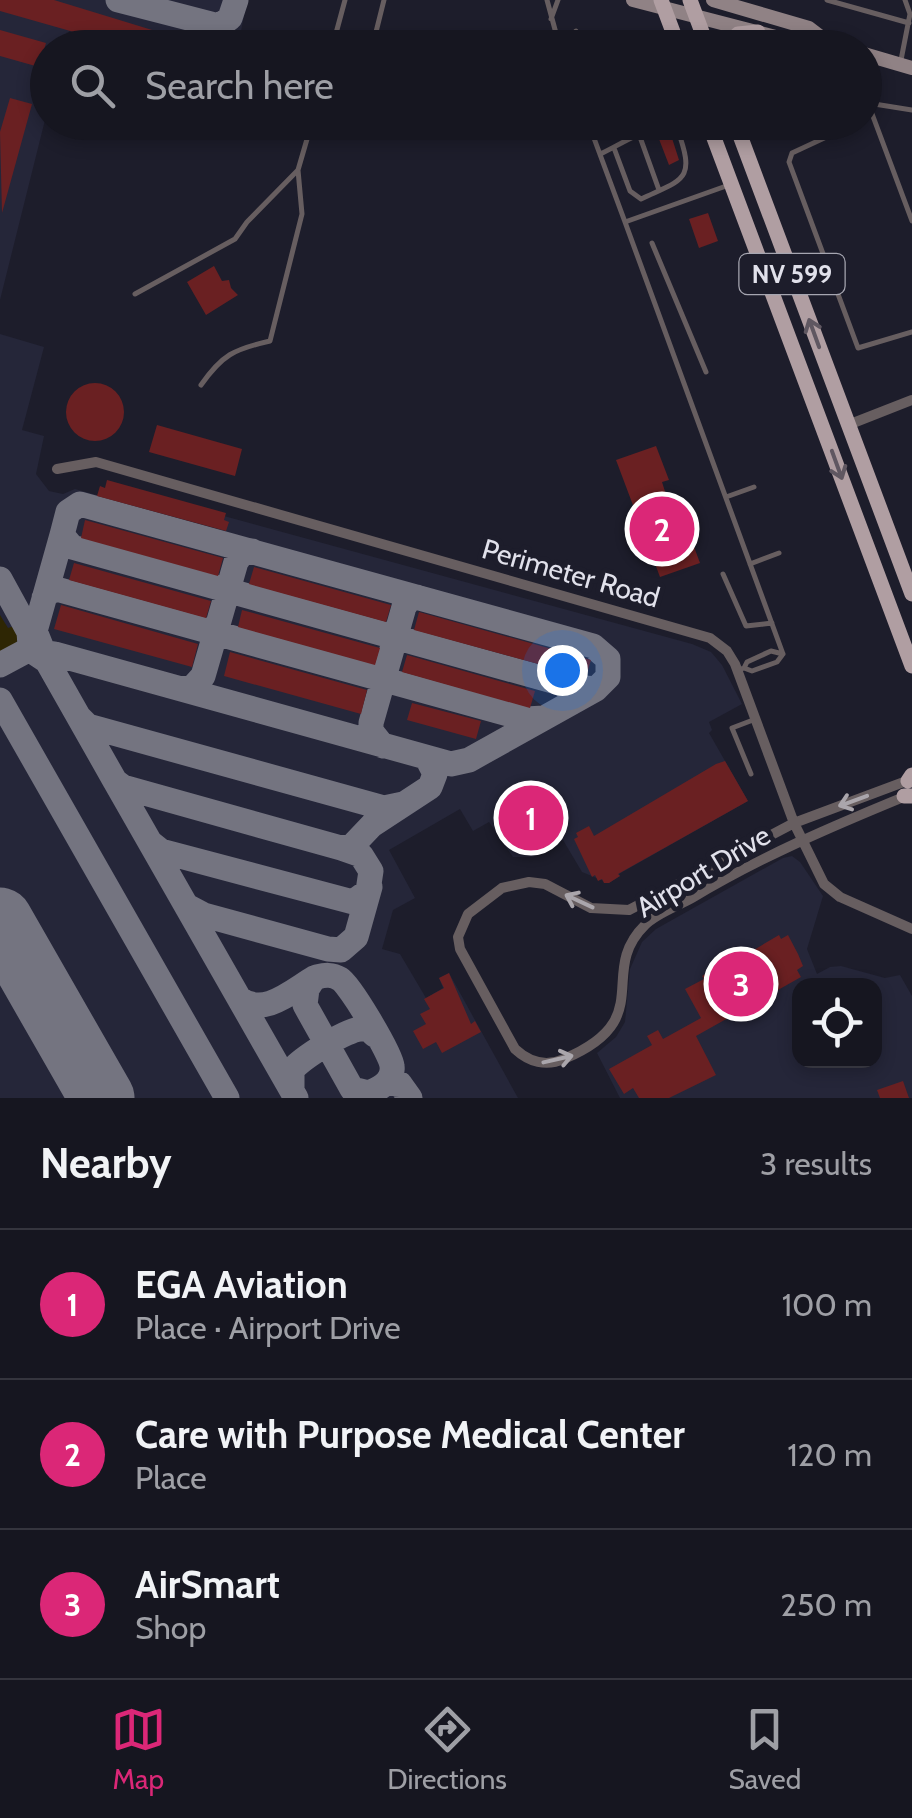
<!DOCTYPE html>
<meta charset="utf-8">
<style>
:root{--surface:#161620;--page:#23232d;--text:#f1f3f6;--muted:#9e9fa5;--line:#35353e;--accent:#db2777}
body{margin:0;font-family:Cabin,sans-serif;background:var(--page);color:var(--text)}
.controls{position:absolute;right:30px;bottom:30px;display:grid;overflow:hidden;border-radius:20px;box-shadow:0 5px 15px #0003}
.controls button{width:90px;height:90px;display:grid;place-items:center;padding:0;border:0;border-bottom:2px solid var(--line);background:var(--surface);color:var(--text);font:50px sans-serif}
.you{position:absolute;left:562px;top:670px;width:35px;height:35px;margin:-25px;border:8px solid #fff;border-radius:50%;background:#1a73e8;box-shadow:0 0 0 15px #1a73e833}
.badge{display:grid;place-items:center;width:65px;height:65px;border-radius:50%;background:var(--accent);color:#fff;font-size:32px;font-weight:700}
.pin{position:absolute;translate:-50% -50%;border:5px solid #fff;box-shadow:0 2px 10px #0006}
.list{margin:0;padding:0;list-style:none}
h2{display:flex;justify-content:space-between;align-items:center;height:130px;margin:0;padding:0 40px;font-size:42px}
h2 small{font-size:32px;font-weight:400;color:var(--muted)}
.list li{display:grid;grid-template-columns:65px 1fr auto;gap:30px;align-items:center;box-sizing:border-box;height:150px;padding:0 40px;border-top:2px solid var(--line)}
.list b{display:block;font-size:38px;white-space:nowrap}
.list p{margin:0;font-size:32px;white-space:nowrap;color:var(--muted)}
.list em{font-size:32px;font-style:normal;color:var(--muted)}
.icon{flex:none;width:55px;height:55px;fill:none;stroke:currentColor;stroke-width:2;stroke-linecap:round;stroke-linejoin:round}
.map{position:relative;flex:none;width:912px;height:1098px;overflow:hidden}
.search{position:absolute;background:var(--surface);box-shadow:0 5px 15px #0003;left:30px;right:30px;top:30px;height:110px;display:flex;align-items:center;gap:25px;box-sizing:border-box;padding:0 35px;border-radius:55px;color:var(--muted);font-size:38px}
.sheet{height:580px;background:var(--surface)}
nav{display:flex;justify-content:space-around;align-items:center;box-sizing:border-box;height:140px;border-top:2px solid var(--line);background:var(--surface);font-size:28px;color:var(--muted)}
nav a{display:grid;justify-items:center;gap:5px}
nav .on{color:var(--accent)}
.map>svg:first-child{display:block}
.built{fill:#252639;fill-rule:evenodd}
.sand{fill:#2e2604}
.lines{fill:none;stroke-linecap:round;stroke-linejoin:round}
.taxiway{stroke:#747480;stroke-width:25}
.runway{stroke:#747480;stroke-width:65}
.building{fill:#6a2022}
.lane{stroke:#675e60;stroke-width:5}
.street{stroke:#675e60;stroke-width:10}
.secondary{stroke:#908285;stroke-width:14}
.primary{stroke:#b09ea2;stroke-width:15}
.oneway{stroke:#5f5761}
.oneway2{stroke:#aaa6ac}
.labels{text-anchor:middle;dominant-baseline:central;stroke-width:10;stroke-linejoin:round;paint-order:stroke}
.shield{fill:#1d1d2b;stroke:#a6a6b1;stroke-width:2.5}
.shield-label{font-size:25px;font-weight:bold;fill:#e1e1eb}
.street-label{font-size:28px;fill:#e1e1eb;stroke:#1d1d2b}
</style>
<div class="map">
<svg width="912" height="1098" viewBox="0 0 912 1098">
<rect width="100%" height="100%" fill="#1d1d2b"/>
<path class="built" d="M0,0H247L238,47H127L69,31L64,47L48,48L47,112L0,300Z
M0,334L44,347L22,430L44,436L36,474L49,491L63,494L75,489L219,529L224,516L692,644L711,652L722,665L742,704L709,722L712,730L709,733L748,801L619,874L620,876L609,883L582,872L563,840L533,857H513L489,822L473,831L460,809L389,850L415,898L393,910L382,949L400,954L426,998L443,988L439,978L449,973L518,1098H0Z
M792,856L800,862L823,896L807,949L817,974L830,967L841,966L885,978L900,975L912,996V1098H620L597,1053L616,1037L625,1022L630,969L642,942L656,929L783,858ZM800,986H874V1060H800Z"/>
<path class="sand" d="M0,615L8,628L17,625C23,641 13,648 0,657Z"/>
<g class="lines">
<path class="taxiway" d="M118,0L219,26L230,18L236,0
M0,579L29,632L30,645
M44,598L51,590H60L526,719L544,718
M32,651L47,661L115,781L123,787L341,848L352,846L372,825L430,787L435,774L427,758
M47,661L35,631L62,535
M0,665L28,650L55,654L451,764L469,760L596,689L608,677V659L593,646L80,504L68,512L62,535L72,547L574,687L596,689
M182,689L193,687L203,676L236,562L242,553L252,551
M0,700L227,1098
M79,717L88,726L384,808L403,804
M383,746L371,731V723L404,607L409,599L417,597
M115,781L296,1098
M151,843L161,851L353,902L368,891L371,871L361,855L341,848
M187,906L204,915L328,949L341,950L356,937L370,887
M314,978L307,989L305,1005L352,1089L368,1093C380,1089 394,1081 392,1066C391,1054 350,985 340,979C332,974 325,975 317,977
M239,998C263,1018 292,991 314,978
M387,1083L400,1084L410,1098
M292,1090V1070C301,1059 348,1028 362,1029C370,1029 370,1031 376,1036"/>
<path class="runway" d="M0,920L102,1098"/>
</g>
<path class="building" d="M0,0H54L211,48H130L0,11Z
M0,30L46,43L39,67L0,56Z
M10,98L32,104L2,213L0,132Z
M671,135L679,160L669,165L659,139Z
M708,213L718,241L699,248L689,219Z
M214,266L222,281L229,280L231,288L238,295L206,315L187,282Z
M66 412a29 29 0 1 1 58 0a29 29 0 1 1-58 0Z
M157,425L242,449L235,476L149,452Z
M656,446L669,480L662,482L675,523L679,531L687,528L700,563L660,577L616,460Z
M107,480L226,513L224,520L229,522L226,531L97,496L100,486L105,488Z
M85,520L223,558L218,576L81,538Z
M74,563L211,601L206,618L69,580Z
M254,567L391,605L386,622L249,584Z
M61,605L198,644L192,667L54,629Z
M242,610L380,648L375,665L238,627Z
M419,612L591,660L586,677L414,630Z
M230,652L367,690L361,714L224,676Z
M407,655L535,691L530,708L402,672Z
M412,703L481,721L476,739L407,720Z
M725,761L748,801L618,874L620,876L609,883H604L602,879L598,881L595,875L592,877L574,839L578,837L576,833L589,826L594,836L716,764Z
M543,784L566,825L520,851L497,810Z
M779,935L781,939L788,935L798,954L803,966L797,970L801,977L696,1036L716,1075L669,1098H639L633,1088L624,1094L609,1069L652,1045L647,1036L658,1030L663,1039L701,1018L685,989L704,979L702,976L713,969L715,973Z
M449,973L471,1024L475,1021L481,1032L442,1053L436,1042L423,1049L413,1031L426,1024L420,1014L430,1009L424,999L444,988L439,978Z
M903,1081L909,1098H880L877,1090Z"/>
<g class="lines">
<path class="lane" d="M547,0L560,48
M827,0L909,23
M551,19L558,0
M576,31L583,48
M332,48L345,0
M372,48L384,0
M756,48L759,35
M901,60L910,14L905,0
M868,103L912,110
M864,104L868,103L912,221
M588,122L625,222L729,185
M839,122L835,133L792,153L789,162L858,348L912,332
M640,137L659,190
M600,154C621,145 657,118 678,131C696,181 683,179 641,199L630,191L614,148
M625,222L783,654
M652,243L706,372
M135,294L235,239L247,222L298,170L312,122
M201,385C222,355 234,349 270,341L302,214L298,170
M726,497L754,487
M750,564L779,553
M723,574L746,626L772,623
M744,668L747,662L771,651L783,654
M738,670L744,668L752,671L777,662L783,654
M751,774L732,728L753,720"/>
<path class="street" d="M848,425L912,400
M57,469L96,462L710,638L727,651L735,664L794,823L824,884L840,897L912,929
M906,796C833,826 760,857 692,898C678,906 657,913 645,925C596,973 659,1019 564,1059C546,1067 529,1062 515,1049L460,949L458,937L468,914L502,888L529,882L545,884L591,908L629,910L794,823L912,779"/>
<path class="secondary" d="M633,0L814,47L830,44
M713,0L809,28L830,44L841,48
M864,54L912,68"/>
<path class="primary" d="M661,0L679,48
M690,0L708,48
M723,48L738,34L758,32
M708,122L912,666
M735,122L912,594
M908,781L912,775
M904,796H912"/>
</g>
<defs><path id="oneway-shaft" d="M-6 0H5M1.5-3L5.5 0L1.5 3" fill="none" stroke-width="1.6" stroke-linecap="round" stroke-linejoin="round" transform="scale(2.5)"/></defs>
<g class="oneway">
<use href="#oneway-shaft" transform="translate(814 333) rotate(-110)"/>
<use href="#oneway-shaft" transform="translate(837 465) rotate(70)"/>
</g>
<g class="oneway2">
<use href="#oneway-shaft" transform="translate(853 801) rotate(160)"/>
<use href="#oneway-shaft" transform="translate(579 901) rotate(-155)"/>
<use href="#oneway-shaft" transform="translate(558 1059) rotate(-13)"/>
</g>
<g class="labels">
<rect class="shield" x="739.5" y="254" width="105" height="40" rx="8"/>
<g class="shield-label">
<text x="792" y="274">NV 599</text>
</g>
<g class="street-label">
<text transform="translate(571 573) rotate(16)">Perimeter Road</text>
<text transform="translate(703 871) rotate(-31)">Airport Drive</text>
</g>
</g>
</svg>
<div class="controls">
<button><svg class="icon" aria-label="locate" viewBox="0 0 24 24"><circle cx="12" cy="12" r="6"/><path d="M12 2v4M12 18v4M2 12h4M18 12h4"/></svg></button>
</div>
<div class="you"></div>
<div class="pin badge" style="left:531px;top:818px">1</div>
<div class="pin badge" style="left:662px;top:529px">2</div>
<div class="pin badge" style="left:741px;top:984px">3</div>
<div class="search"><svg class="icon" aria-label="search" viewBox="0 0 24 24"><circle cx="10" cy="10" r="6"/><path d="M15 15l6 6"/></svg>Search here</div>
</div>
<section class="sheet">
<h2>Nearby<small>3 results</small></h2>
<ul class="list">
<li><span class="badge">1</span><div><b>EGA Aviation</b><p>Place · Airport Drive</p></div><em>100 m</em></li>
<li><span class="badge">2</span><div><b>Care with Purpose Medical Center</b><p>Place</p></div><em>120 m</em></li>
<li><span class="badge">3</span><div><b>AirSmart</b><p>Shop</p></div><em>250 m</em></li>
</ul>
</section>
<nav>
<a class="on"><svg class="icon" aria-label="map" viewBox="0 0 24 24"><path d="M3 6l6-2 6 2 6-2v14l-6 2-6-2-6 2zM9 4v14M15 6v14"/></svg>Map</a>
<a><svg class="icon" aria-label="directions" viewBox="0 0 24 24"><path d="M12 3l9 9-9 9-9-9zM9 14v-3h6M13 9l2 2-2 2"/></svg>Directions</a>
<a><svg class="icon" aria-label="saved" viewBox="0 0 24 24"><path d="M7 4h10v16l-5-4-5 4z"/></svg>Saved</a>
</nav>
